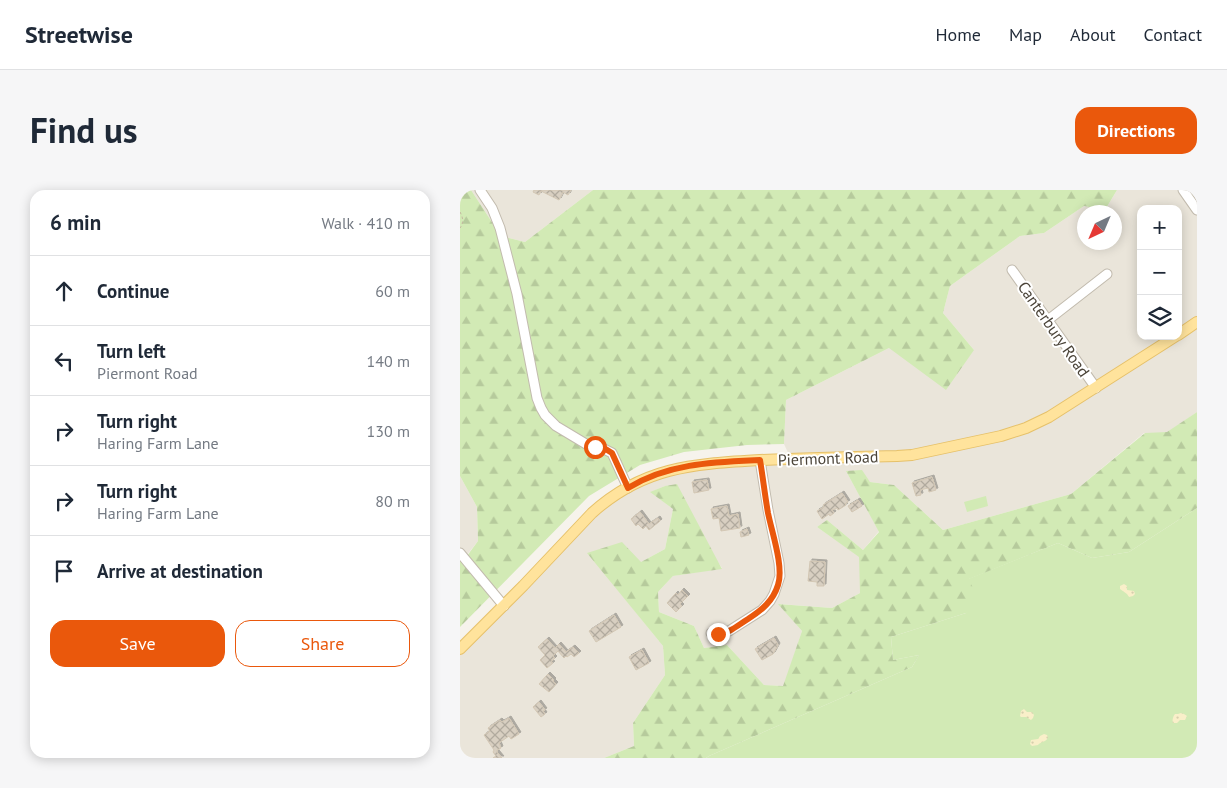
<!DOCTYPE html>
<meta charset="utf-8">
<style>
:root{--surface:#fff;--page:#f6f6f7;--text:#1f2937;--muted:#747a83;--line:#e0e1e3;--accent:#ea580c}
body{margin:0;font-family:"PT Sans",sans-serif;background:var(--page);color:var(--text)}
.controls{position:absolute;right:15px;top:15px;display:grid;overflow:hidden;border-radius:10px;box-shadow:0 2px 12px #0003}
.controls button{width:45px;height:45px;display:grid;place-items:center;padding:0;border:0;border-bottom:1px solid var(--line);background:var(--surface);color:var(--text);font:25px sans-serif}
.compass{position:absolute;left:617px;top:15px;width:45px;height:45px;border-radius:50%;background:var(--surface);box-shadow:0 2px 12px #0003;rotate:224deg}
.stop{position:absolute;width:15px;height:15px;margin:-11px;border:4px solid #ea580c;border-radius:50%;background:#fff}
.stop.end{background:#ea580c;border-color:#fff;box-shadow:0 1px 5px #0008}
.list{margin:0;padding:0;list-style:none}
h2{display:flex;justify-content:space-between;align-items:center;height:65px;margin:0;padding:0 20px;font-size:21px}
h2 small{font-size:16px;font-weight:400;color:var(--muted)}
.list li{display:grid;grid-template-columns:32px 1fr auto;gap:15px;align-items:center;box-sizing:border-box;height:70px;padding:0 20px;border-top:1px solid var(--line)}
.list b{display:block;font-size:19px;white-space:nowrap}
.list p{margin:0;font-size:16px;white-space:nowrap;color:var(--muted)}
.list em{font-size:16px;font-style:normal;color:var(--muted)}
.actions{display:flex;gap:10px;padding:15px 20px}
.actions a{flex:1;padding:11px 0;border:1px solid var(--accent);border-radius:15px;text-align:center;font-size:18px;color:var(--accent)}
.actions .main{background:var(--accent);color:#fff}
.icon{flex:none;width:28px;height:28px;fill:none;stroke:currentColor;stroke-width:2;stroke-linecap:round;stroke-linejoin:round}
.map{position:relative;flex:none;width:737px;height:568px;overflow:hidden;border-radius:15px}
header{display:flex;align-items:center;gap:30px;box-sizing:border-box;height:70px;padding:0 25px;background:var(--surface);border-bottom:1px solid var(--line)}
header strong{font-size:24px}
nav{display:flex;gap:28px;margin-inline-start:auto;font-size:18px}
.intro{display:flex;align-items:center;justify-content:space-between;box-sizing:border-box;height:120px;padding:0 30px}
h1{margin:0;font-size:35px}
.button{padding:12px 22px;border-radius:15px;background:var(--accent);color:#fff;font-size:18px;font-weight:700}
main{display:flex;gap:30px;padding:0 30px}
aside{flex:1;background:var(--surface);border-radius:15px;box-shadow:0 2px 12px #0003}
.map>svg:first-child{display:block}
.residential{fill:#eae5da;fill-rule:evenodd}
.green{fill:#d2eab5}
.forest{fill:url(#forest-firs)}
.sand{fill:url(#sand-dots)}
.building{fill:url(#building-cross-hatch);stroke:#d3c7b4;filter:url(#shadow)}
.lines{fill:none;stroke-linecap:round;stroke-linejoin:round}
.minor-casing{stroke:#c2bbae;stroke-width:11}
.major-casing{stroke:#e6c16a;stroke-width:12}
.path{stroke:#c4b79f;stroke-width:1;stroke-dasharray:2.5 2.5;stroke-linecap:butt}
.minor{stroke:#fff;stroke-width:9}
.major{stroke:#ffe39c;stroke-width:10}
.route{stroke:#ea580c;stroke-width:6}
.labels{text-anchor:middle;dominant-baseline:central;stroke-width:4;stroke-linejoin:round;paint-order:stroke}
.street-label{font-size:16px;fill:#4b4439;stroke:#fff}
</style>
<header>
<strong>Streetwise</strong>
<nav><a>Home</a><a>Map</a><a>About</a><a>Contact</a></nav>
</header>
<div class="intro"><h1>Find us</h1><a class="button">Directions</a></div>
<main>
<aside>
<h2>6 min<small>Walk · 410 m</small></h2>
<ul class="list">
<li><svg class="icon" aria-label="ahead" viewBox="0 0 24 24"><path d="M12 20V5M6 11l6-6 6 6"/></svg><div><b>Continue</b></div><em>60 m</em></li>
<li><svg class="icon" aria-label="left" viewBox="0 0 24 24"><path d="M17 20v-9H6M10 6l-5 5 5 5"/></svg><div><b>Turn left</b><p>Piermont Road</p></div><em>140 m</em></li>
<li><svg class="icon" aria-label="right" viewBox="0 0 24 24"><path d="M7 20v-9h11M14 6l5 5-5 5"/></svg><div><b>Turn right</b><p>Haring Farm Lane</p></div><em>130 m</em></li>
<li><svg class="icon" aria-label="right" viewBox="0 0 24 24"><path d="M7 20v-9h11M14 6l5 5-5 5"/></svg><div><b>Turn right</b><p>Haring Farm Lane</p></div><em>80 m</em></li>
<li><svg class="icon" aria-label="arrive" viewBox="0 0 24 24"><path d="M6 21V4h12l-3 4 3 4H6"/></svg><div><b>Arrive at destination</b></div></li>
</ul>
<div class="actions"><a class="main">Save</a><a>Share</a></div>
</aside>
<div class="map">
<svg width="737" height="568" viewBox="0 0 737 568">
<defs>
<pattern id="forest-firs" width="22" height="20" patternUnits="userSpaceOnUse" patternTransform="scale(1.25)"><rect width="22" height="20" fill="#d2eab5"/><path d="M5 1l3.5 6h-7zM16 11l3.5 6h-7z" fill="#b6ca9c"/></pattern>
<pattern id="sand-dots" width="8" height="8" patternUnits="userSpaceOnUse" patternTransform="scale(1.25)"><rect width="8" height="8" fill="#f9efc9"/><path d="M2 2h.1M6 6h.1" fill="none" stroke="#d7cead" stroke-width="1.8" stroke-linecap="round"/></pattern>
<pattern id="building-cross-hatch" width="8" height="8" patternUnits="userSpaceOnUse" patternTransform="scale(1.25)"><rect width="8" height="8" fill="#d8cfc1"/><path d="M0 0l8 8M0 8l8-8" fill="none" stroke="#b1aa9e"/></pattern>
<filter id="shadow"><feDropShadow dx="2" dy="-2" stdDeviation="0" flood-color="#0004"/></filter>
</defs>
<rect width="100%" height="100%" fill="#f6f3ec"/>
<path class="residential" d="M11,0H133L65,52L41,46Z
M657,0H724L737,12V222L707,243H684L611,304L483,340L434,295L410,292L386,281L419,341L403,360L368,331L357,337L400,367V403L372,418L319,414L342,441L324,496L304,495L267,455L244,458L234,436L199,422L198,402L213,386L262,378L205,296L191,302L213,319L205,359L181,372L128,363L203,456L205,485L173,533L174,556L144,568H7L0,560V459L132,323L202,283L330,267L324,254L326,210L429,158L514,160L483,123L490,96L560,46L584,43L624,16L645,20ZM681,19H718V146H681ZM624,22H654V52H624Z
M0,286L17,317L18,351L3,370L0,366Z"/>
<path class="green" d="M526,306L528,316L507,322L504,312Z
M737,318V568H246L249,566L452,477L459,465L433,470L431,447L506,423L508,389L598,353L632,368L669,362Z"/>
<path class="forest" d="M0,0H11L41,46L65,52L133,0H657L645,20L624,16L584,43L560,46L490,96L483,123L514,160L486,200L429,158L326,210L324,254L287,255L224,262L180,275L129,306L0,437V366L4,370L18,351L17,317L0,286Z
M737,222V318L669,362L632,368L598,353L509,389L517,407L506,423L431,447L433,470L459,465L452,477L249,566L246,568H144L174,556L173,533L205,485L203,456L127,363L162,352L181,372L205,359L213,319L190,302L205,296L217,294L262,379L213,386L198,402L199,422L234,436L244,458L267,455L304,495L323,496L342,441L318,414L372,418L400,403L399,367L357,337L367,330L403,360L419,342L386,281L402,280L410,292L434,295L483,340L611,304L685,243L707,242Z"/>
<path class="sand" d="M664,394L667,396V400L674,401L675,404L673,406L669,407L667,404L660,399V396Z
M564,519L567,522H572L574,525L573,528L571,530L566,527H561L560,526L561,521Z
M721,523L724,524L727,526L725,530H720L717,533H713C712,531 713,526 715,524H718Z
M584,544L587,545L588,547C586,553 581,551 578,555L572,556L570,554L571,550L578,549L580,546Z"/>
<path class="building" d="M74,0H111L108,5L103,2L99,10L81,1L79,5L73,2Z
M472,287L476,300L469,302L468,298L460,300L461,305L456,306L452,293Z
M247,290L249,300L234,303L232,292Z
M382,303L388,312L385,314L386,315L378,320L377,318L372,320L374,323L370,326L369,324L362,329L357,321L364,317L363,315Z
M398,310L402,316L392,322L388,316Z
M267,316L269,326L278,324L280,338L261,341L259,328L253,329L251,319Z
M180,322L189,334L198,328L200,331L189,340L186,336L183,339L178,334L176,336L171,329Z
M287,339L289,345L281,347L280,342Z
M350,371L365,372L364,396H357V392L348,391Z
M222,400L228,406L220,414L222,416L216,422L207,413L216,403L218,405Z
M154,425L161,437L136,452L129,441Z
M314,448L318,455L313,464L302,470L295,459Z
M87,449L95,458L99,454L106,462L113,457L119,463L114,467L111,464L107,467L106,466L104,468L98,461L93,466L95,468L91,472L93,473L87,478L80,470L85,465L78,457Z
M182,460L189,473L176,480L169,467Z
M88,484L94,490L93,491L96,494L89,502L79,494Z
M79,512L85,520L83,521L85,524L81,527L73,517Z
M49,528L59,544L51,549L49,546L39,553L41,558L37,560V562L42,568H33L36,566L33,562L34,560L24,545L30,541L28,538L40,530L42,532Z"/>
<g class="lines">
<defs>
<path id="minor" d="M20,0L32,18L40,38L57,104L77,208L81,218L85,225L96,236L126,254L144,259L152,263L168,298
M723,0L737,20
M552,80L636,198
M588,130L647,84
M0,363L44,416
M251,443H264L269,441L302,420L310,411L314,404L320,386L319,373L308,320L300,270"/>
<path id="major" d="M718,145L737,132
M0,459L63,396L132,323C184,276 234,274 300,270C346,268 391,267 437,266L452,265L541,246L566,238L589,227L716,146"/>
</defs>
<use href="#minor" class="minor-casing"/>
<use href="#major" class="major-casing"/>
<path class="path" d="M0,22C3,27 4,33 0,38"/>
<use href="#minor" class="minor"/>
<use href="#major" class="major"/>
</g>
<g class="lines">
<path class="route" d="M135,257L144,258L152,263L168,298C208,273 255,272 300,270C303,288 305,306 308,323C312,343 324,377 318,395C313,411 302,420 288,429C278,435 270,443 258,444"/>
</g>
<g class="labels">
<g class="street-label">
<text transform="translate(594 139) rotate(55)">Canterbury Road</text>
<text transform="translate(368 268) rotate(-2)">Piermont Road</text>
</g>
</g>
</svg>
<div class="controls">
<button>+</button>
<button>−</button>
<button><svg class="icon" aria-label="layers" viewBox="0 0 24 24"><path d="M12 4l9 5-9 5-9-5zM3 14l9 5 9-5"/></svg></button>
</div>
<svg class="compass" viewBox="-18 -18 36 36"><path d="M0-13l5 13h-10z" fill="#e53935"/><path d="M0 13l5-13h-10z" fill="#747a83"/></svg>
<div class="stop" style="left:135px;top:257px"></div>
<div class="stop end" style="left:258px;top:444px"></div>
</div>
</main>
